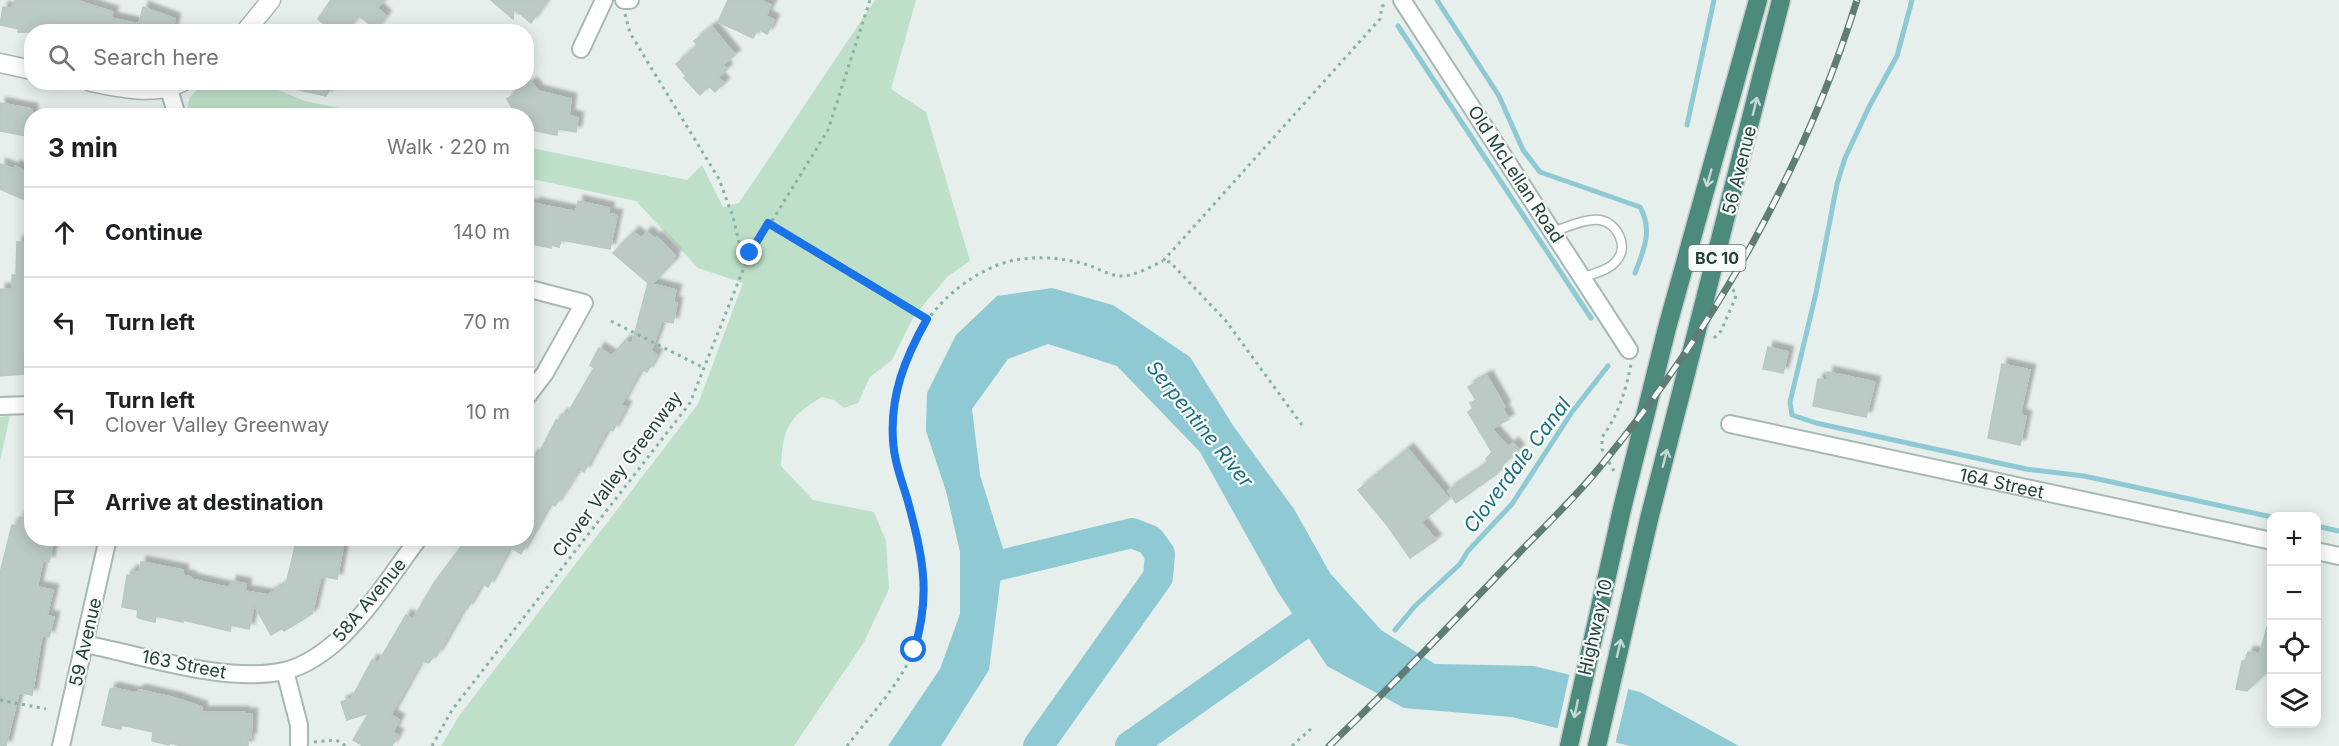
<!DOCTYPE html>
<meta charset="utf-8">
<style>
:root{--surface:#fff;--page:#f6f6f6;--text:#202124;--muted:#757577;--line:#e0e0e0}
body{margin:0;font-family:Inter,sans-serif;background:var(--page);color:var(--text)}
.controls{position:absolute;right:18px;bottom:18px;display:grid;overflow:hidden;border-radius:12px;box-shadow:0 3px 15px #0003}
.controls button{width:54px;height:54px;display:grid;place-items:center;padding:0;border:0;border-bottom:2px solid var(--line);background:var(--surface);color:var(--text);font:30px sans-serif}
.stop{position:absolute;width:18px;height:18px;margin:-14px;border:4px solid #1a73e8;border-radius:50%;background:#fff}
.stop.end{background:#1a73e8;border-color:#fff;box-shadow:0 2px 6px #0008}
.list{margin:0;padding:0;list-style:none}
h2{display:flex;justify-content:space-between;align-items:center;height:78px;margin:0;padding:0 24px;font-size:26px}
h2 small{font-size:20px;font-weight:400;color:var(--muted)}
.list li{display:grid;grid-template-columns:39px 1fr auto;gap:18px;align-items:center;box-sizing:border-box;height:90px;padding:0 24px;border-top:2px solid var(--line)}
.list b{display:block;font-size:22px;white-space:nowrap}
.list p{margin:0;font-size:20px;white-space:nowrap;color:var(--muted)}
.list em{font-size:20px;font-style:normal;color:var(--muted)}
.icon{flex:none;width:33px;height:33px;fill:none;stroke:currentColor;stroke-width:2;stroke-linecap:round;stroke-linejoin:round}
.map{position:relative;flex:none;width:2339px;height:746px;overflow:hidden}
.search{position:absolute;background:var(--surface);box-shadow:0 3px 15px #0003;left:24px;top:24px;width:510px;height:66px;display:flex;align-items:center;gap:15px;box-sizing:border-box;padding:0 21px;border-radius:24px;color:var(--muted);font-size:22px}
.panel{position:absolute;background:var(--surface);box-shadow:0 3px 15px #0003;left:24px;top:108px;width:510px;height:438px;border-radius:24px}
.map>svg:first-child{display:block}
.green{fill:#bfe0c8}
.water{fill:#8ec9d4}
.pier{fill:#e6efeb}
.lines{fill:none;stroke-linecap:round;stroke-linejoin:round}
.stream{stroke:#8ec9d4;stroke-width:5}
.river{stroke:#8ec9d4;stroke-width:30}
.building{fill:#bbcac4;stroke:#b8c9c2;stroke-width:1.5;filter:url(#shadow)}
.service-casing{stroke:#a8b8b2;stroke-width:11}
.minor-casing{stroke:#a8b8b2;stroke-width:20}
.tertiary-casing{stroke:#a8b8b2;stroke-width:21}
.trunk-casing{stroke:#c2cac8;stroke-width:21}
.path{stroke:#86b3a5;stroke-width:3;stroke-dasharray:3 4.5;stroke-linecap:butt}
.service{stroke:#fff;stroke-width:8}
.minor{stroke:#fff;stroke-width:16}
.tertiary{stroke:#fff;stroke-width:18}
.trunk{stroke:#4c8a7c;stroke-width:18}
.rail-casing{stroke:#5f7d75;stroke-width:7}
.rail{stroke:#f7fbf9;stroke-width:4.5;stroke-dasharray:14;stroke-linecap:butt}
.oneway{stroke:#c4d9d4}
.route{stroke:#1a73e8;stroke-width:8}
.labels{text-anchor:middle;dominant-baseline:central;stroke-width:4.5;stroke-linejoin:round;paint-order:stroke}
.shield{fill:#f7fbf9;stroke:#637a73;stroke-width:1.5}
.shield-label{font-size:16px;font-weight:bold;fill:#24423a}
.street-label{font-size:18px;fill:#24423a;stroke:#f7fbf9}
.water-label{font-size:20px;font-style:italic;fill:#1c6f80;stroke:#f7fbf9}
</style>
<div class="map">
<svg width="2339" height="746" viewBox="0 0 2339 746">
<defs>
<filter id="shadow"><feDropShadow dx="5.5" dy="-5.5" stdDeviation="1.5" flood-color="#0004"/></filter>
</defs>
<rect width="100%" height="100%" fill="#e6efeb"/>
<path class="green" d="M875,0H916L891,89L926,112L970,261L948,276L930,297L913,318L892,360L870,377L858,403L844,408L834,400L822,397C788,417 783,428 781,466L813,500L874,512L886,541L889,589L864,642L794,746H441L459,716L698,404L743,283L698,268L636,201L527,178V147L687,180L702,165L723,207L739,203Z
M209,82L261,83L305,101L374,115H189C184,97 195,91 209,82Z
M10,416L0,461V417Z"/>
<path class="water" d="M1052,288L1113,305L1190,357L1234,427L1294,509L1330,573L1381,630L1435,664L1534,666L1640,692L1739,746H1630L1512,717L1404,708L1327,666L1278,592L1200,452L1117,366L1048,344L1008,359L972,409L980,475L1004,552L989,670L941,746H888L940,669L960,614V552L946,491L926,431L927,393L956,335L997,296Z"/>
<path class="pier" d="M1570,672L1629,686L1615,745L1557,731Z"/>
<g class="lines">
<path class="stream" d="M1437,0L1499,96L1523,150L1540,172L1640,207C1653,230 1644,250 1635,273
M1912,0L1897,56L1869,107L1845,158L1837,184L1816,293L1790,402L1792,415L1816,423L2026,469L2084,476L2272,517
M1398,26L1591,318
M1687,125L1714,0
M2316,526L2339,531
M1395,630L1415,606L1460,564L1468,551L1512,504L1572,412L1608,366"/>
<path class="river" d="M976,571L1132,533L1150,540L1160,554L1158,577L1038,746
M1130,746L1323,610"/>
</g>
<path class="building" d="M15,0H75L113,12L111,18L139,24L143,7L175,19L172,32H18L19,29L0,25L3,7L11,9Z
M331,0H384L377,8L386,16L376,29L359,16L345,32L337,26L333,31L318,19Z
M491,0H547L531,23L514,9L513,19Z
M728,0H759L771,5L766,16L774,20L767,34L758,29L753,38L718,22Z
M712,27L735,55L723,65L727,69L718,77L724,83L715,92L709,86L700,95L684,78L686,76L676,64L698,45L694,41Z
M290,82H334L326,96L290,88Z
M532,83L538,91L571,99L569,115L578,118L576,132L558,129L557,135L526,129V116H517L507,99Z
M0,103L32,109V137L0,131Z
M0,164L14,169L15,166L32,174V203L0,189Z
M578,201L609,208L608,214L617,215L610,249L561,240L559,247L551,245V248L526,243V204L533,206L534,203L576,212Z
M634,232L641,238L647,232L655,239L657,237L675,255L672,259L674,261L652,284L676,290L673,302L677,303L673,323L662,321L651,351L657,355L647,372L641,369L621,405L626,407L613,431L608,428L584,472L579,469L555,506L550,503L521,554L510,547L488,587L482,583L467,609L464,608L437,655L435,654L429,663L421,661L391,715L399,720L393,732L398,735L392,746H363L353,740L369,713L347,720L341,702L352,698L372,660L378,663L406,615L413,619L434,583L464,543L467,545L470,538L486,545L490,538H526V467L533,455L537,457L556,420L558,421L562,414L566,416L594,368L590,365L599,348L612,356L625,341L632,344L648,283L613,253Z
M17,242H32V330L30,338H27L29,357H23L24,374L0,376V289H12V275H16Z
M1768,347L1788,352L1783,373L1763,369Z
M2002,364L2030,370L2020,415L2026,416L2020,445L1988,438Z
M1828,372L1875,382L1866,417L1813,406L1818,379L1827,380Z
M1487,376L1505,407L1502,408L1509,419L1492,429L1508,447L1513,443L1519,450L1497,470L1498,473L1456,503L1448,491L1476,472L1488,462L1486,459L1492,452L1468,412L1473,408L1470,403L1476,400L1468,387Z
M1408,449L1449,499L1421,522L1436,540L1410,558L1387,525L1358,490Z
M19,517L32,519V538H54L49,562L43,560L37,587L53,590L47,616L54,617L49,637L42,635L32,695L19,692L6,746H0V573L12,525L17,526Z
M306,538H329L344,542L337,579L321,576L312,614L284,631L282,628L271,635L254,605L249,629L231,625L230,631L183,620V622L156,616L155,622L142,619L137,617L138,610L122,607L127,575L130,576L131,571L139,573L141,562L183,570L182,575L191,577V579L230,588L231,581L246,584L245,591L268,595L286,584L296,543L304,545Z
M2267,627H2271V668L2247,691L2236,689L2242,661H2245L2248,652L2260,653Z
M114,688L135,693L140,690L175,698L202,707L201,712H244V714H252L251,738H248V746H183L170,743L169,745L152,741L153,732L121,725V729L102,725L110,689Z"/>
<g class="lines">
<defs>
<path id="service" d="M1554,231C1568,227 1586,218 1600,220C1617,223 1629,246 1617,260C1610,270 1595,273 1584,277"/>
<g id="minor">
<path d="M624,0H630"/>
<path d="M1402,0L1629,350"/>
<path d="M581,49L604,0"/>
<path d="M169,89L177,116"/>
<path d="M526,288L584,303L545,373L526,398"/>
<path d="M0,406L32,405"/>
<path id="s1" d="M1730,424L2272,541"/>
<path d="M2316,551L2339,556"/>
<path d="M84,644C143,655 225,684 284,671C304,667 327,651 342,636C371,608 394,571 419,538"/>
<path d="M285,671L299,725V744"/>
<path d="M61,746L108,538"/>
</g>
<path id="tertiary" d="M245,32L271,0
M0,63L32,70
M91,82C119,88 156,96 182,82"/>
<path id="trunk" d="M1569,746L1622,509L1667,328L1758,0
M1597,746L1650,515L1781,0"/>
</defs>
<use href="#service" class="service-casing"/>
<use href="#minor" class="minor-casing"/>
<use href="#tertiary" class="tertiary-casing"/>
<use href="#trunk" class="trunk-casing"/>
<path class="path" d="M625,14L630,33L719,179L733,217L744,263
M768,223L926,318
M611,321L704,368
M1714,338L1721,331L1735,299L1736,295L1727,279
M1302,425L1226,321L1170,262L1163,261L1380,19L1382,6L1387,5
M1614,471L1602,449V437C1618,416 1626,390 1631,364
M0,700L46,709
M314,742L336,740L346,746
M432,746L452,710L690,403L745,265L828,130L870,0
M847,746C875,709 917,667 923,619C938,516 857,448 915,340C932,308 959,282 993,267C1021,254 1061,256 1091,266C1099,269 1111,276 1121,276C1133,277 1152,266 1163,261
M1292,746L1313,727"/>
<use href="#service" class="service"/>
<use href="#minor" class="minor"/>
<use href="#tertiary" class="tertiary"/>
<use href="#trunk" class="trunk"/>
<defs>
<path id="rail" d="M1329,746C1394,684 1456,619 1518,554C1547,524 1578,495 1604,462C1715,326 1805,168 1857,0"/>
</defs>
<use href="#rail" class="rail-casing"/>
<use href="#rail" class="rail"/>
</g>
<defs><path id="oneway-shaft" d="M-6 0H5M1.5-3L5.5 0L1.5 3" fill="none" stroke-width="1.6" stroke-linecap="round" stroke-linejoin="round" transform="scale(1.5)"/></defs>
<g class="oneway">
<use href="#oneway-shaft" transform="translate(1755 106) rotate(-76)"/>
<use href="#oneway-shaft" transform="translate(1709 178) rotate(106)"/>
<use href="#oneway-shaft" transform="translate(1665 458) rotate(-76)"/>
<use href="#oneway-shaft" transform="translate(1619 648) rotate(-77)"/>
<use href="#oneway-shaft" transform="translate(1576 709) rotate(102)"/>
</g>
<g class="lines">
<path class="route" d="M750,253L768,223L927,319C905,358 890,395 893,440C894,460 901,479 907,498C922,554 932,593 914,650"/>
</g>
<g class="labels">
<rect class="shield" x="1688.5" y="245" width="57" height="26" rx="4.5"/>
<g class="shield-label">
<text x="1717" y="258">BC 10</text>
</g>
<g class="street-label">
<text transform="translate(1739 170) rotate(-76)">56 Avenue</text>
<text transform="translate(1516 174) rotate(57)">Old McLellan Road</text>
<text transform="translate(617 474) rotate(-53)">Clover Valley Greenway</text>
<text stroke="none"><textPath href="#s1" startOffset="278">164 Street</textPath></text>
<text transform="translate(369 600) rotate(-50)">58A Avenue</text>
<text transform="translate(1595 627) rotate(-77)">Highway 10</text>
<text transform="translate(85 642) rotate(-77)">59 Avenue</text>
<text transform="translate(184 664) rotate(11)">163 Street</text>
</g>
<g class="water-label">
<text transform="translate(1200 424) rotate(51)">Serpentine River</text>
<text transform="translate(1517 465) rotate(-53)">Cloverdale Canal</text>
</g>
</g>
</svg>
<div class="controls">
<button>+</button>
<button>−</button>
<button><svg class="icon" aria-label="locate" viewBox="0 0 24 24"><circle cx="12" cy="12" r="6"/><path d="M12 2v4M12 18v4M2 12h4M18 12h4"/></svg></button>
<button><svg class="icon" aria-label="layers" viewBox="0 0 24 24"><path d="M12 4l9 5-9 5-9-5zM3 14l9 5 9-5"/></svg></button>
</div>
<div class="stop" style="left:914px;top:650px"></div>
<div class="stop end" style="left:750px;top:253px"></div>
<div class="search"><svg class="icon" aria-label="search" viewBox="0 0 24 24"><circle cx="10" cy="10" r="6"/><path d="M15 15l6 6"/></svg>Search here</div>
<section class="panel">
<h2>3 min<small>Walk · 220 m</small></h2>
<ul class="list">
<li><svg class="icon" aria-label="ahead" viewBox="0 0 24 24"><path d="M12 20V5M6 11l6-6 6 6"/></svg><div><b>Continue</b></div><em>140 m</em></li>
<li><svg class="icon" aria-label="left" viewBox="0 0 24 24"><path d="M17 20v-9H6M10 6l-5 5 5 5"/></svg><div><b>Turn left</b></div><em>70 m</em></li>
<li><svg class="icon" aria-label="left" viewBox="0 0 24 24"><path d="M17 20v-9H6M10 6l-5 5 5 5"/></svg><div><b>Turn left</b><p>Clover Valley Greenway</p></div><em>10 m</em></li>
<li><svg class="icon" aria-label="arrive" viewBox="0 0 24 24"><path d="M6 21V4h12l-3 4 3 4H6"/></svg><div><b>Arrive at destination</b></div></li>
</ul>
</section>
</div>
